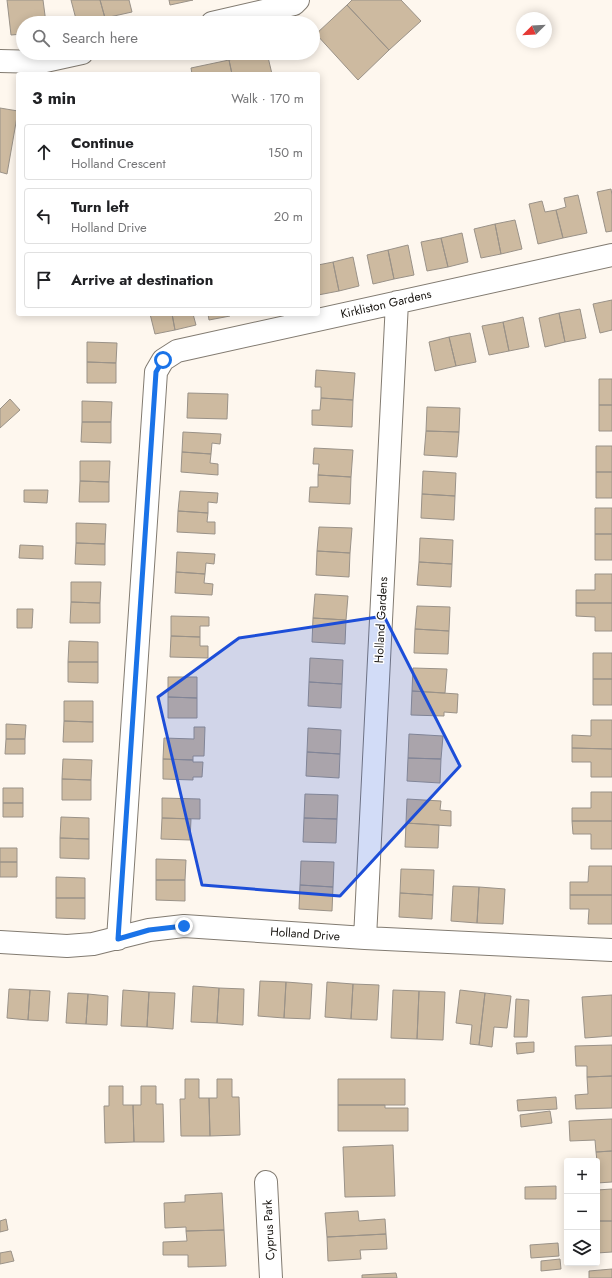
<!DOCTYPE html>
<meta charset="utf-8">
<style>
:root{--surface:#fff;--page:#f2f2f2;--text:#202124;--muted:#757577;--line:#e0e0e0}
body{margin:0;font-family:Jost,sans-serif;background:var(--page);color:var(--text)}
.controls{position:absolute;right:12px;bottom:12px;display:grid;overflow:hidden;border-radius:4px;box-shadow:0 2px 10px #0003}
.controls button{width:36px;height:36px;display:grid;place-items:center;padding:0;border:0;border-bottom:1px solid var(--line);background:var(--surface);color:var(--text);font:20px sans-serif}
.compass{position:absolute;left:516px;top:12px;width:36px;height:36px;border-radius:50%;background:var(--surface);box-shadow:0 2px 10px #0003;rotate:246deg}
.stop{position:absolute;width:12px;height:12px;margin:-9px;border:3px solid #1a73e8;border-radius:50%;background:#fff}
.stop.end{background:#1a73e8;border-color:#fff;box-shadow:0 1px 4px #0008}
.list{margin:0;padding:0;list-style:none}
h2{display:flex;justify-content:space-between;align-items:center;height:52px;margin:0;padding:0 16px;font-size:17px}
h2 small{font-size:13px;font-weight:400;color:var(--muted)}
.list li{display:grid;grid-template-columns:26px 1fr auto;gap:12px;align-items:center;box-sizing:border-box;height:56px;margin:0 8px 8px;padding:0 8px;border:1px solid var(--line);border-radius:4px}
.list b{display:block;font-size:15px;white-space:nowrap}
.list p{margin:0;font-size:13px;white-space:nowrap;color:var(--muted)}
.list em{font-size:13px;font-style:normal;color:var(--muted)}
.icon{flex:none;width:22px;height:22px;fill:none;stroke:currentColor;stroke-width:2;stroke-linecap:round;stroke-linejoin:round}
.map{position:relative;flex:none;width:612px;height:1278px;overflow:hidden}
.search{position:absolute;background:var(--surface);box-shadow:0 2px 10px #0003;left:16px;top:16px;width:304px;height:44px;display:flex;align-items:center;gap:10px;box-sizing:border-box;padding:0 14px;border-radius:22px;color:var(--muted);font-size:15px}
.panel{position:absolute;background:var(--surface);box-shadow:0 2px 10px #0003;left:16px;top:72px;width:304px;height:244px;border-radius:4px}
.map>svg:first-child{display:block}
.building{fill:#cdbaa0;stroke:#9a9288}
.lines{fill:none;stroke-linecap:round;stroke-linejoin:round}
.street-casing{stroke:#827b71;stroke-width:24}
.street{stroke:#fff;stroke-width:22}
.route{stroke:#1a73e8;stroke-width:5}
.marked{fill:#1d4ed8;fill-opacity:0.2;stroke:#1d4ed8;stroke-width:3;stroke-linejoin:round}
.labels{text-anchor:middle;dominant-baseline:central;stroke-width:3;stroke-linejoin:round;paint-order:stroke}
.street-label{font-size:12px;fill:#171410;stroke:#fff}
</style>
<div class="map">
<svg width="612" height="1278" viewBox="0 0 612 1278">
<rect width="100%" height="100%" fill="#fef7ee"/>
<path class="building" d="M7,0H43L46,23H23V34L11,35Z
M71,0H100L105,18L85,23H77Z
M100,0H129L132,12L105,18Z
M169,0H193L170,5Z
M352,0H401L421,21L389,50L347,5Z
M347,5L389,50L358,80L316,34Z
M258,53H267L272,74H232L229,60Z
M229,60L232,74H192L191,68Z
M0,108L18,111L7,174L0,172Z
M611,189L612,195V231L606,232L597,192Z
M578,195L587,233L563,238L556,210L566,207L564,198Z
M542,201L545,212L556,210L563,238L538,244L529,204Z
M515,220L522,249L501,254L495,224Z
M495,224L501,254L481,258L474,229Z
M462,233L468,262L448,267L441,238Z
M441,238L448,267L427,271L421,242Z
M408,245L414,275L394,279L388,250Z
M388,250L394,279L373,284L367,255Z
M353,257L359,286L339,291L333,262Z
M333,262L339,291L318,295V265Z
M612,300V330L600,333L593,304Z
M580,309L586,338L565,342L559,313Z
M559,313L565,342L545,347L539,318Z
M150,314H172L175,330L155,334Z
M172,314H193L196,325L175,330Z
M208,314H229L230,316L209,320Z
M523,317L529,347L509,351L503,322Z
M503,322L509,351L489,355L482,326Z
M470,333L476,362L456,366L449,337Z
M449,337L456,366L435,371L429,342Z
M87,342L117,343L116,363L87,362Z
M87,362L116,363V383H87Z
M316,370L355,373L353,400L321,398V387H315Z
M599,379H612V405H599Z
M188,393L228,394L227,419L187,418Z
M321,398L353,400L352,427L312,425V410H320Z
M10,399L20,410L0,428V409Z
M82,401L112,402L111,422H82Z
M599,405H612V431H599Z
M427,407L460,408L459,432L426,431Z
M82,422H111V443L81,442Z
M426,431L459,432L457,457L424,455Z
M183,432L221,434L220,444L212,443L211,454L182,452Z
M596,446H612V472H596Z
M314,448L353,450L351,477L318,475L319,464H313Z
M182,452L211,454L210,463L218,464V475L181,472Z
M80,461H110L109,482L80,481Z
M423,471L456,473L455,496L422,494Z
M596,472H612V498H596Z
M318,475L351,477L350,504L309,502L310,487H318Z
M80,481L109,482V502H79Z
M24,490H48L47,503L24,502Z
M180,491L218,493L217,503L208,502V513L178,511Z
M422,494L455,496L454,520L421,518Z
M595,508H612V534H595Z
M178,511L208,513L207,522H215V534L177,532Z
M76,523L106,524L105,544L76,543Z
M319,527L352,528L350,553L317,551Z
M595,534H612V560H595Z
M420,538L453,540L452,564L419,562Z
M76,543L105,544V565L75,564Z
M20,545L43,546V559L19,558Z
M317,551L350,553L349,577L316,575Z
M177,552L215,554L214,564L206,563L205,574L176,572Z
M419,562L452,564L451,587L417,585Z
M176,572L205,574L204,583L213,584L212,595L175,593Z
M595,574H612V603H576V590H595Z
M71,582H101L100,603L71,602Z
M315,594L348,596L346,620L313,618Z
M71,602L100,603V623H70Z
M576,603H612V631H595V617L576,616Z
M417,606L450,607L449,631L415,629Z
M17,609H33L32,628H17Z
M171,616L209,617V626H200V637L171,636Z
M313,618L346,620L345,644L312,642Z
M415,629L449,631L448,654L414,653Z
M171,636L200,637V646H208V658L170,657Z
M69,641L98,642V662H68Z
M593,653H612V679H593Z
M310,658L343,660L342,684L309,682Z
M68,662H98V683L68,682Z
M413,668L447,669L445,693L412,691Z
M168,677H197V698L168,697Z
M593,679H612V705H593Z
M309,682L342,684L341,708L308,706Z
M412,691L458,694L457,713L444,712V716L411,715Z
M168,697L197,698V718H168Z
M64,701H93V722L64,721Z
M591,720H612V749L572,748V735L591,736Z
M64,721L93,722V742H63Z
M6,724L26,725L25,739H6Z
M194,727H205L204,756H193V760L163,759L164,738L194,739Z
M308,728L341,730L340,754L307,752Z
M409,734L443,736L441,759L408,758Z
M6,739H25V754H5Z
M572,748L612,749V777H591V762H572Z
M307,752L340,754L339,778L306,776Z
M408,758L441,759L440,783L407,781Z
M63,759L92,760L91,780L62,779Z
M163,759L193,760V762H203L202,777H193V780L163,779Z
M62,779L91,780V800H62Z
M3,788H23V803H3Z
M591,792H612V821H572V808H591Z
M305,794L338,795L337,819L304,818Z
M162,798L200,799V819L162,818Z
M407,799L441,801L440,810L451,811V826L406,823Z
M3,803H23V817H3Z
M61,817L89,818V839L60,838Z
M162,818L191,819L190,840L161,839Z
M304,818L337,819L336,843L303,842Z
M572,821H612V849H591V834H573Z
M406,823L439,825L438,848L405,847Z
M60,838L89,839V859L60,858Z
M0,848H17V862H0Z
M156,859L186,860L185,880H156Z
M301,861L334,862L333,887L300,885Z
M0,862H17V877H0Z
M589,866H612V895H570V882H588Z
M401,869L434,870L433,895L400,893Z
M56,877L85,878V898H56Z
M156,880H185V901L156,900Z
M300,885L333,887L332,911L299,909Z
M453,886L479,887L477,923L451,921Z
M479,887L505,889L503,924L477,923Z
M400,893L433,895L432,919L399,917Z
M570,895H612V924H588L589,909H570Z
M56,898H85V919L56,918Z
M260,981L286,982L284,1018L258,1016Z
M286,982L312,984L310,1019L284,1018Z
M327,982L353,984L351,1019L325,1017Z
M353,984L379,985L377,1020L351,1019Z
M193,986L219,988L217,1023L191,1022Z
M219,988L244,989L243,1025L217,1023Z
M9,989L30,990L28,1020L7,1018Z
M30,990L50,991L48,1021L28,1020Z
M123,990L149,992L147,1027L121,1026Z
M393,990L419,991L417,1039L391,1038Z
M460,990L485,993L479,1045L470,1044L472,1025L456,1023Z
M419,991L445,992L443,1040L417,1039Z
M149,992L175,993L173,1029L147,1027Z
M68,993L88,994L86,1024L66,1023Z
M485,993L511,996L507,1028L494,1027L492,1047L479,1045Z
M88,994L108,996L107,1025L86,1024Z
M612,995V1036L585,1038L582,997Z
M516,999L529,1000L527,1037H514Z
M534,1042V1052L517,1054L516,1043Z
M612,1045V1076L587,1077V1066H576L575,1046Z
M612,1076V1108L576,1109L575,1095L588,1094L587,1077Z
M185,1079H199V1098H209L210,1136H181L180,1099H185Z
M217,1079H232V1097H239L240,1135L210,1136L209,1098H217Z
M338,1079H405V1105H338Z
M109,1086H123V1105H133L134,1142L105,1143L104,1106H109Z
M141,1086H156V1104H163L164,1142H134L133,1105H141Z
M556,1097L557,1109L518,1111L517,1100Z
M338,1105H385V1108H408V1131H338Z
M550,1111L552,1123L521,1127L520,1115Z
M612,1119V1151L596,1152L595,1140L570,1141L569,1121Z
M393,1145L395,1196L345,1197L343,1147Z
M612,1151V1182L597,1183V1161L596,1152Z
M556,1186V1199H525V1187Z
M612,1189V1221H597V1190Z
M222,1193L224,1230L186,1231V1227L165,1228L164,1203L185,1202V1195Z
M358,1211L359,1221L385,1219L386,1234L327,1237L325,1213Z
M6,1219L8,1230L0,1232V1221Z
M597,1221H612V1252L597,1253Z
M224,1230L226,1266L188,1267V1255H163V1242L187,1241L186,1231Z
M386,1234L387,1249L360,1250L361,1259L328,1261L327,1237Z
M558,1243L559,1256L531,1258L530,1245Z
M11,1251L14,1261L0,1264V1253Z
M560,1259L561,1269L541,1271V1261Z
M612,1269V1278H589V1271Z
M396,1273L397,1278H362V1275Z"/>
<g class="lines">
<defs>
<path id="street" d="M212,23L294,4L298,0
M0,61L41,62L82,53
M365,938L397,302
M118,939L156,372L163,360L177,351L612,255
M0,942L67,946L93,944L149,930L184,926L365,938L612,950
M266,1182L271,1278"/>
</defs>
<use href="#street" class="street-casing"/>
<use href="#street" class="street"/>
</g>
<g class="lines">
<path class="route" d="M163,360L156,372L118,939L149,930L184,926"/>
</g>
<path class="marked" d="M384,616L460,766L340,896L202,885L158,697L239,638Z"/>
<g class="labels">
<g class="street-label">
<text transform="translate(386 304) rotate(-13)">Kirkliston Gardens</text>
<text transform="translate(381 620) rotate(-87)">Holland Gardens</text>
<text transform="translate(305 934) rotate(4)">Holland Drive</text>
<text transform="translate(269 1230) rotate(-93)">Cyprus Park</text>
</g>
</g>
</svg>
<div class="controls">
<button>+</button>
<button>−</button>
<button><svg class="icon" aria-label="layers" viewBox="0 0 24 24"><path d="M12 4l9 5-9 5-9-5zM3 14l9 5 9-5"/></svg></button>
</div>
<svg class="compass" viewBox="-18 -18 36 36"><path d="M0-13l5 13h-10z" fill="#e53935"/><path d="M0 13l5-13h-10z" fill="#757577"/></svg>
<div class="stop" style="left:163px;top:360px"></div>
<div class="stop end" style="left:184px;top:926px"></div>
<div class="search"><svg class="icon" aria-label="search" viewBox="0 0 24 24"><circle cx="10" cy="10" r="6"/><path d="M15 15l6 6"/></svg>Search here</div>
<section class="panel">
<h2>3 min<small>Walk · 170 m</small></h2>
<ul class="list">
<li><svg class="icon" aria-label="ahead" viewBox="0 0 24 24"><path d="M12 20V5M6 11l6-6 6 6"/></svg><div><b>Continue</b><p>Holland Crescent</p></div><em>150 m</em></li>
<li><svg class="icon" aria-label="left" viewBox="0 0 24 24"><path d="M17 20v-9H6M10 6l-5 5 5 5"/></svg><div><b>Turn left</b><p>Holland Drive</p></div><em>20 m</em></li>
<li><svg class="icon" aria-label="arrive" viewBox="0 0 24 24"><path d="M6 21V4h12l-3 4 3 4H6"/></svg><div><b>Arrive at destination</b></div></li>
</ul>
</section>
</div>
